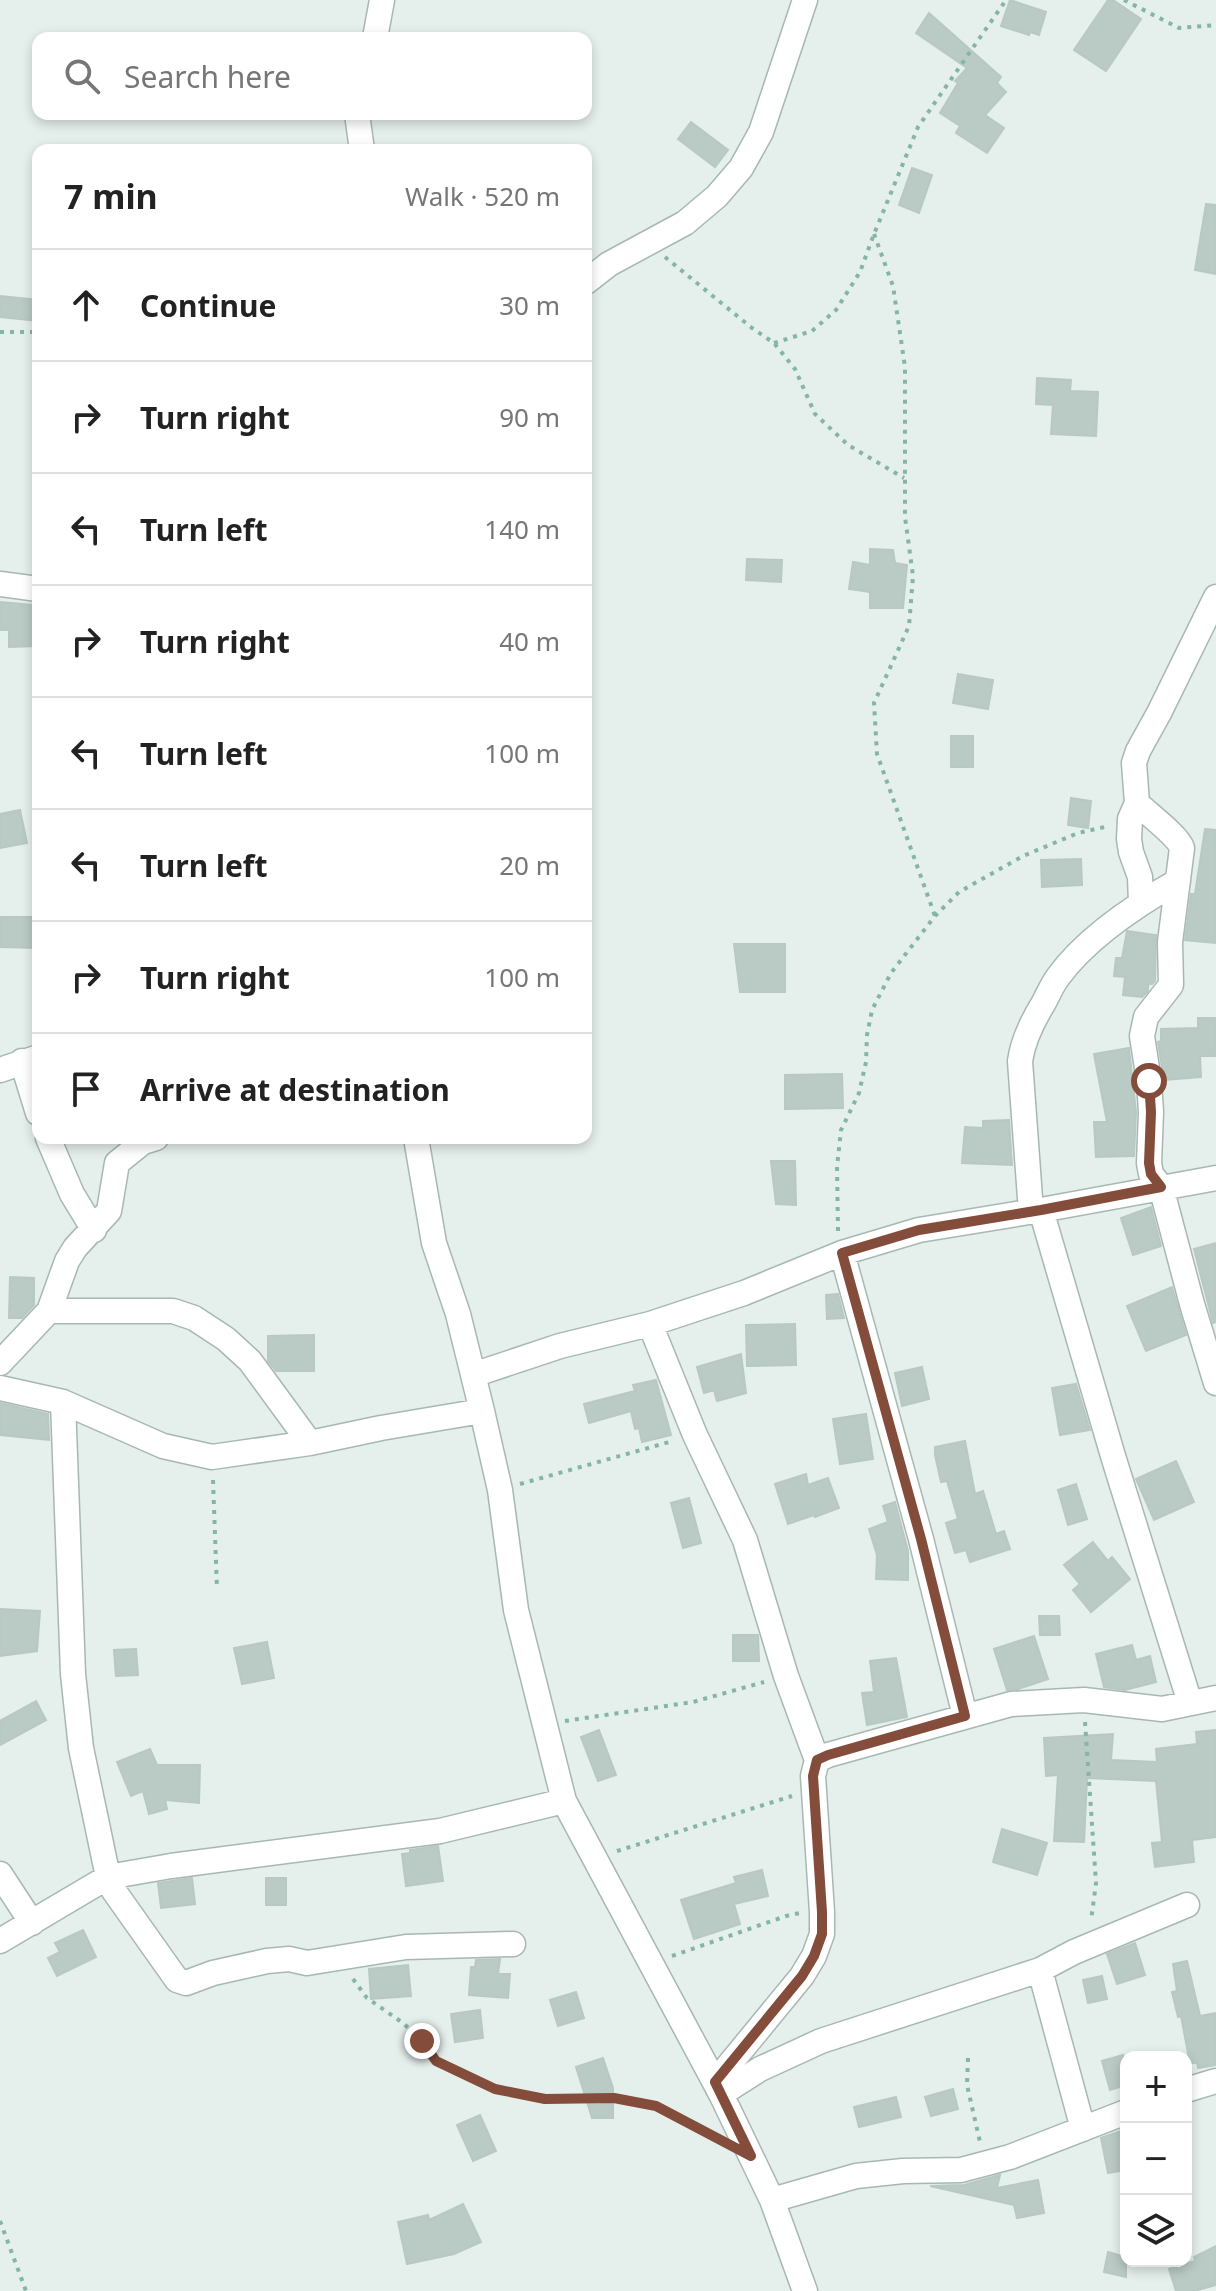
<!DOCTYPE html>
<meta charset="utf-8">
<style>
:root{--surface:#fff;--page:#f6f6f6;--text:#222;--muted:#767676;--line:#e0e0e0}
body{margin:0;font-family:"Noto Sans",sans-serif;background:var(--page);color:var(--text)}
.controls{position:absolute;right:24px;bottom:24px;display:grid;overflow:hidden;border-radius:16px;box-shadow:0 4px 12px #0003}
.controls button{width:72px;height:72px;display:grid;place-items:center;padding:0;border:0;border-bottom:2px solid var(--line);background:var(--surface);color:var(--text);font:40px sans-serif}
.stop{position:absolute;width:24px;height:24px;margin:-18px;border:6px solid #834c3b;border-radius:50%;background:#fff}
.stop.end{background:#834c3b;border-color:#fff;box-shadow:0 2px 8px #0008}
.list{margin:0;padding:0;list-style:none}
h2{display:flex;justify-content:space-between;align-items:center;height:104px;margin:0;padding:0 32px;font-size:34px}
h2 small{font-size:26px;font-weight:400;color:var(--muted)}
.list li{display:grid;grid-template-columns:52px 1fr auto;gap:24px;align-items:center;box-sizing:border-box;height:112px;padding:0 32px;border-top:2px solid var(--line)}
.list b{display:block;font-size:30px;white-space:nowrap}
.list em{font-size:26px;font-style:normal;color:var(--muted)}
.icon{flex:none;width:44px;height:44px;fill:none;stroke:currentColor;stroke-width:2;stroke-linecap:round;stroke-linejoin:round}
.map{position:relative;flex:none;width:1216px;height:2291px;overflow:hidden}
.search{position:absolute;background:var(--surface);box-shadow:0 4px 12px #0003;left:32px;top:32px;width:560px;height:88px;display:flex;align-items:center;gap:20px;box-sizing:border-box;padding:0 28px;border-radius:16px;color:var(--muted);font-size:30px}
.panel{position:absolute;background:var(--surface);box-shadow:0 4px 12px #0003;left:32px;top:144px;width:560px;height:1000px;border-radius:16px}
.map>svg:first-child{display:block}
.building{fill:#bacac4;stroke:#b7c9c2;stroke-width:2}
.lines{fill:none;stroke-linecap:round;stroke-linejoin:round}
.minor-casing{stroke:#a7b8b2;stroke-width:27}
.path{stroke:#84b5a5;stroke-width:4;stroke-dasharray:4 6;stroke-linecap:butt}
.minor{stroke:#fff;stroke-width:24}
.route{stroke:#834c3b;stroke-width:10}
</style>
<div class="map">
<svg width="1216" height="2291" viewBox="0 0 1216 2291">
<rect width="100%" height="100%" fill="#e5efeb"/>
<path class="building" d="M1010,0L1046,12L1039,35L1030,32L1029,35L1001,26Z
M1108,0H1113L1141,19L1106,71L1074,50Z
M929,13L1001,77L997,83L1006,92L985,115L1004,128L987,153L956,133L960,126L940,113L958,83L955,81L967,68L916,33Z
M691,122L728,150L715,167L678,139Z
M912,168L932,175L919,213L899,205Z
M1206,204L1216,205V274L1195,270Z
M0,296L38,300V321L0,317Z
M1037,378L1071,380L1070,391L1098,392L1096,436L1051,434L1053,405L1036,404Z
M870,549L893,550L895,563L907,565L903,608H870V592L849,589L853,562L870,565Z
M747,559L782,560L781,582L746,580Z
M0,602L33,605L38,615V646L9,647V630H0Z
M958,674L993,680L988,709L953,703Z
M951,736H973V767H951Z
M1071,798L1091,801L1088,828L1068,825Z
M20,810L27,843L0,848V814Z
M1205,829L1216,830V943L1185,940L1191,894H1195Z
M1081,859L1082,885L1042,887L1041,860Z
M1,917H38V948L0,947Z
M1127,931L1156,935L1155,981L1152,984H1148V991L1142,997L1123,995L1125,977L1114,976L1116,958H1122Z
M734,944H785V992H740Z
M1198,1018H1216V1056H1200L1201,1077L1164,1080L1158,1042L1161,1041V1029L1198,1028Z
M1129,1048L1136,1112L1134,1156L1096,1157L1094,1122H1107L1094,1054Z
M842,1074L843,1108L785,1109V1075Z
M1009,1120L1012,1165L962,1163L965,1127L983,1128V1121Z
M771,1161H795L796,1205L776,1204Z
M1151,1207L1161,1246L1133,1255L1121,1218Z
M1216,1243V1322L1213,1323L1194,1249Z
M10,1277L34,1278V1305L22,1318H9Z
M1172,1287L1186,1335L1146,1351L1127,1306Z
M838,1294L844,1318L827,1319L826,1295Z
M795,1324L796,1365L747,1366L746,1325Z
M314,1335V1371H276L268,1361V1336Z
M741,1354L746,1393L717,1401L714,1390L704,1393L697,1367Z
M922,1367L929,1399L902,1406L895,1373Z
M656,1380L671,1435L642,1442L639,1428L635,1429L631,1411L589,1423L584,1404L635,1391L633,1385Z
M1076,1384L1090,1430L1060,1435L1052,1388Z
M0,1403L48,1414L49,1440L0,1435Z
M866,1414L873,1459L840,1464L833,1419Z
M965,1441L975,1494L983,1491L996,1534L1004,1531L1010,1549L970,1562L966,1550L955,1553L946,1523L958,1519L947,1481L941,1482L935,1455V1447Z
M1176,1461L1194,1502L1154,1520L1136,1479Z
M806,1474L808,1485L828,1478L839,1508L815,1517L814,1515L788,1524L775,1484Z
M1076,1484L1087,1519L1068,1525L1058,1490Z
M689,1498L701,1543L683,1548L671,1503Z
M895,1502L908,1551V1580L876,1579L877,1555L869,1529L888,1522L883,1506Z
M1093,1542L1108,1561L1112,1557L1130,1579L1091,1612L1073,1590L1080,1584L1064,1565Z
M0,1609L40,1611L37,1651L0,1656Z
M1039,1616H1059L1060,1635H1040Z
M733,1635H758L759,1661H733Z
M1034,1636L1048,1679L1018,1689L1007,1690L994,1649Z
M267,1642L274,1678L242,1684L234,1648Z
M1132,1645L1136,1660L1150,1656L1156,1682L1125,1690L1104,1687L1096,1654Z
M136,1649L138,1675L116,1676L114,1650Z
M896,1658L907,1717L867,1725L862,1693L874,1692L870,1661Z
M36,1701L46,1720L0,1745V1721Z
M599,1730L616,1775L598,1781L581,1737Z
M1216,1730V1837L1192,1840L1194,1862L1155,1867L1152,1843L1162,1842L1156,1781L1087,1778L1084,1842L1054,1841L1058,1775L1046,1776L1044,1738L1113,1734L1111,1760L1157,1762L1156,1749L1197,1744L1196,1732Z
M150,1749L157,1765H200L199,1803L165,1800L167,1809L149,1814L143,1791L131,1796L117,1762Z
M1002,1829L1047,1843L1037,1875L993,1862Z
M438,1846L443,1881L406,1886L402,1854L410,1853V1850Z
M762,1870L768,1896L734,1904L740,1924L694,1939L681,1900L736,1883L734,1877Z
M192,1878L195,1904L161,1908L158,1883Z
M266,1878H286V1905H266Z
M83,1930L96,1957L57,1976L48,1958L60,1952L55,1943Z
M1135,1943L1145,1975L1117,1984L1107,1954Z
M500,1959L498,1974H510L508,1998L469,1995L471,1967H475L476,1960Z
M1187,1961L1200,2016L1216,2013V2065L1198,2068L1197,2062L1190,2064L1181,2016L1178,2017L1172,1992L1177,1991L1173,1964Z
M408,1965L411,1996L371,1999L369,1969Z
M1102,1976L1107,1999L1088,2003L1083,1980Z
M576,1992L584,2018L558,2026L550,2000Z
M480,2010L483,2038L455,2042L451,2014Z
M1123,2055L1126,2066V2085L1110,2090L1102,2061Z
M603,2058L613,2088V2118H592L576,2067Z
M953,2089L958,2109L931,2116L925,2097Z
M896,2097L901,2117L859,2127L854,2107Z
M480,2115L496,2151L473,2161L457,2125Z
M1121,2131L1126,2155V2170L1108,2173L1101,2138Z
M1000,2175L997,2188L1038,2180L1044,2213L1017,2218L1014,2205L930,2186L964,2185Z
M463,2204L481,2242L454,2254L407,2264L398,2222L428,2215L429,2220Z
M1216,2246V2285L1194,2291H1176L1169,2269L1195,2261L1194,2257Z
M1108,2252L1126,2257V2277L1104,2272Z"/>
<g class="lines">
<defs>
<path id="minor" d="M375,38L382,0
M357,114L362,150
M586,282L609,264L685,223L717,196L741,168L761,132L805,0
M0,584L38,589
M1137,803C1148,814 1178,836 1182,848L1170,942L1171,985L1146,1017L1142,1036L1149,1081L1151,1112L1149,1163L1151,1174L1161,1187L1192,1304L1216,1383
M1141,903L1140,877L1131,852L1129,839L1130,819L1137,803L1134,763L1138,751L1159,713L1216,597
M22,1061L38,1113
M0,1070L36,1058
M48,1138L72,1194L94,1230
M416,1138L434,1243L458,1314L482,1411L500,1490L516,1610L564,1801L721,2094L772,2200L805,2291
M1041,1210L1113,1456L1190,1703
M1031,1212L1020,1061C1023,1040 1032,1022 1043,1004C1048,995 1052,985 1058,977C1087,937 1136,905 1178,881
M842,1253L921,1539L965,1716
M49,1311H173L194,1318L226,1339L250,1361L310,1443
M650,1324L695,1435L745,1540L786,1676L817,1760
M0,1363L49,1311L67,1261L75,1248L109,1211L117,1163L143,1142L156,1138
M473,1375L560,1346L650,1324L744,1293L842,1253L919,1230L1041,1210L1216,1178
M0,1388L63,1402L163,1446L212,1457L310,1443L381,1428L482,1411
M63,1402L73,1674L81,1748L108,1877L114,1891L177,1980L186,1983L213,1973L267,1961L289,1959L307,1963L406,1947L513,1944
M0,1874L32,1923
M0,1941L108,1877L171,1866L440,1831L564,1801
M1040,1970L1083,2129
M715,2082L802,1976L814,1956L822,1934V1912L813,1776L817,1760L828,1755L1011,1704L1084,1700L1162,1709L1216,1698
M1186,2090L1216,2081
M721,2094L760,2069L821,2041L1040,1970L1074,1952L1187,1905
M772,2200L856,2176L903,2171L961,2170L1010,2157L1126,2112"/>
</defs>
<use href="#minor" class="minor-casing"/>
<path class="path" d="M1124,0L1179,28L1216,25
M874,234L893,286L905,367V517L913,576L909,626L874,703L877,754L935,916
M665,257L752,328L774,343L795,369L815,414L848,445L904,478
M0,332H38
M774,343L812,331L836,310L860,272L874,234L918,127L1006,0
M838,1231L837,1167L841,1130L859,1093L866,1062L867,1035L872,1010L891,973L935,916L959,892L1023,856L1078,833L1109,826
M213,1480L217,1589
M520,1484L673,1441
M565,1721L693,1702L764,1682
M1085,1722L1096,1883L1091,1921
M617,1851L792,1796
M672,1956L786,1916L800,1913
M353,1979L367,1998L403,2023L422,2041L436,2061L495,2089L545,2099L614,2098L633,2100L656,2106L717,2138
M968,2058L967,2085L980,2142
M0,2221L26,2291"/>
<use href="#minor" class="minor"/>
</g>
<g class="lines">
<path class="route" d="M422,2041L436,2061L495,2089L545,2099L614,2098L656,2106L751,2156L715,2082L802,1976L814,1956L822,1934V1912L813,1776L817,1760L828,1755L965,1716L921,1539L842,1253L919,1230L1041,1210L1161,1187L1151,1174L1149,1163L1151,1112L1149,1081"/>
</g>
</svg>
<div class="controls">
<button>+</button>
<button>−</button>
<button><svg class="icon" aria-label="layers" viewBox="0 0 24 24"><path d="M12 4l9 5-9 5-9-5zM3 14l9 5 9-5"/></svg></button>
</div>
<div class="stop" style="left:1149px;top:1081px"></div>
<div class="stop end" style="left:422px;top:2041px"></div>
<div class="search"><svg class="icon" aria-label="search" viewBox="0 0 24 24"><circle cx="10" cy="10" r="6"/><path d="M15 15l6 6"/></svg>Search here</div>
<section class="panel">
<h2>7 min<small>Walk · 520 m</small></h2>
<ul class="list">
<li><svg class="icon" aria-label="ahead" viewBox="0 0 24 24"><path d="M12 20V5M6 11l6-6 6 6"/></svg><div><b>Continue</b></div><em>30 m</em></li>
<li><svg class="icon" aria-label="right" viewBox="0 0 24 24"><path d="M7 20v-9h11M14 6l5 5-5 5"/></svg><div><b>Turn right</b></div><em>90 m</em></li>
<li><svg class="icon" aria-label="left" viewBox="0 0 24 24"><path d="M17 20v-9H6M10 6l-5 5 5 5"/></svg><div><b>Turn left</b></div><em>140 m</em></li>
<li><svg class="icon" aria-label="right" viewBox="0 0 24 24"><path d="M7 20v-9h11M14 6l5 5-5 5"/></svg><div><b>Turn right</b></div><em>40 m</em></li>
<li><svg class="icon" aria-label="left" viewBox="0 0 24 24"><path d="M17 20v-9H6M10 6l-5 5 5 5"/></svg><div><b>Turn left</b></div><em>100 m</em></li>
<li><svg class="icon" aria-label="left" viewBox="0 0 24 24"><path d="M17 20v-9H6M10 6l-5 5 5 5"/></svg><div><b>Turn left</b></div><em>20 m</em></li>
<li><svg class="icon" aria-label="right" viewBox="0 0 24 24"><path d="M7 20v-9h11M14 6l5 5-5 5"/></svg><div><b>Turn right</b></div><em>100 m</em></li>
<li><svg class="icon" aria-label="arrive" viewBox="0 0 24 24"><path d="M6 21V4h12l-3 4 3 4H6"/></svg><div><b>Arrive at destination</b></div></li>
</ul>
</section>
</div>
